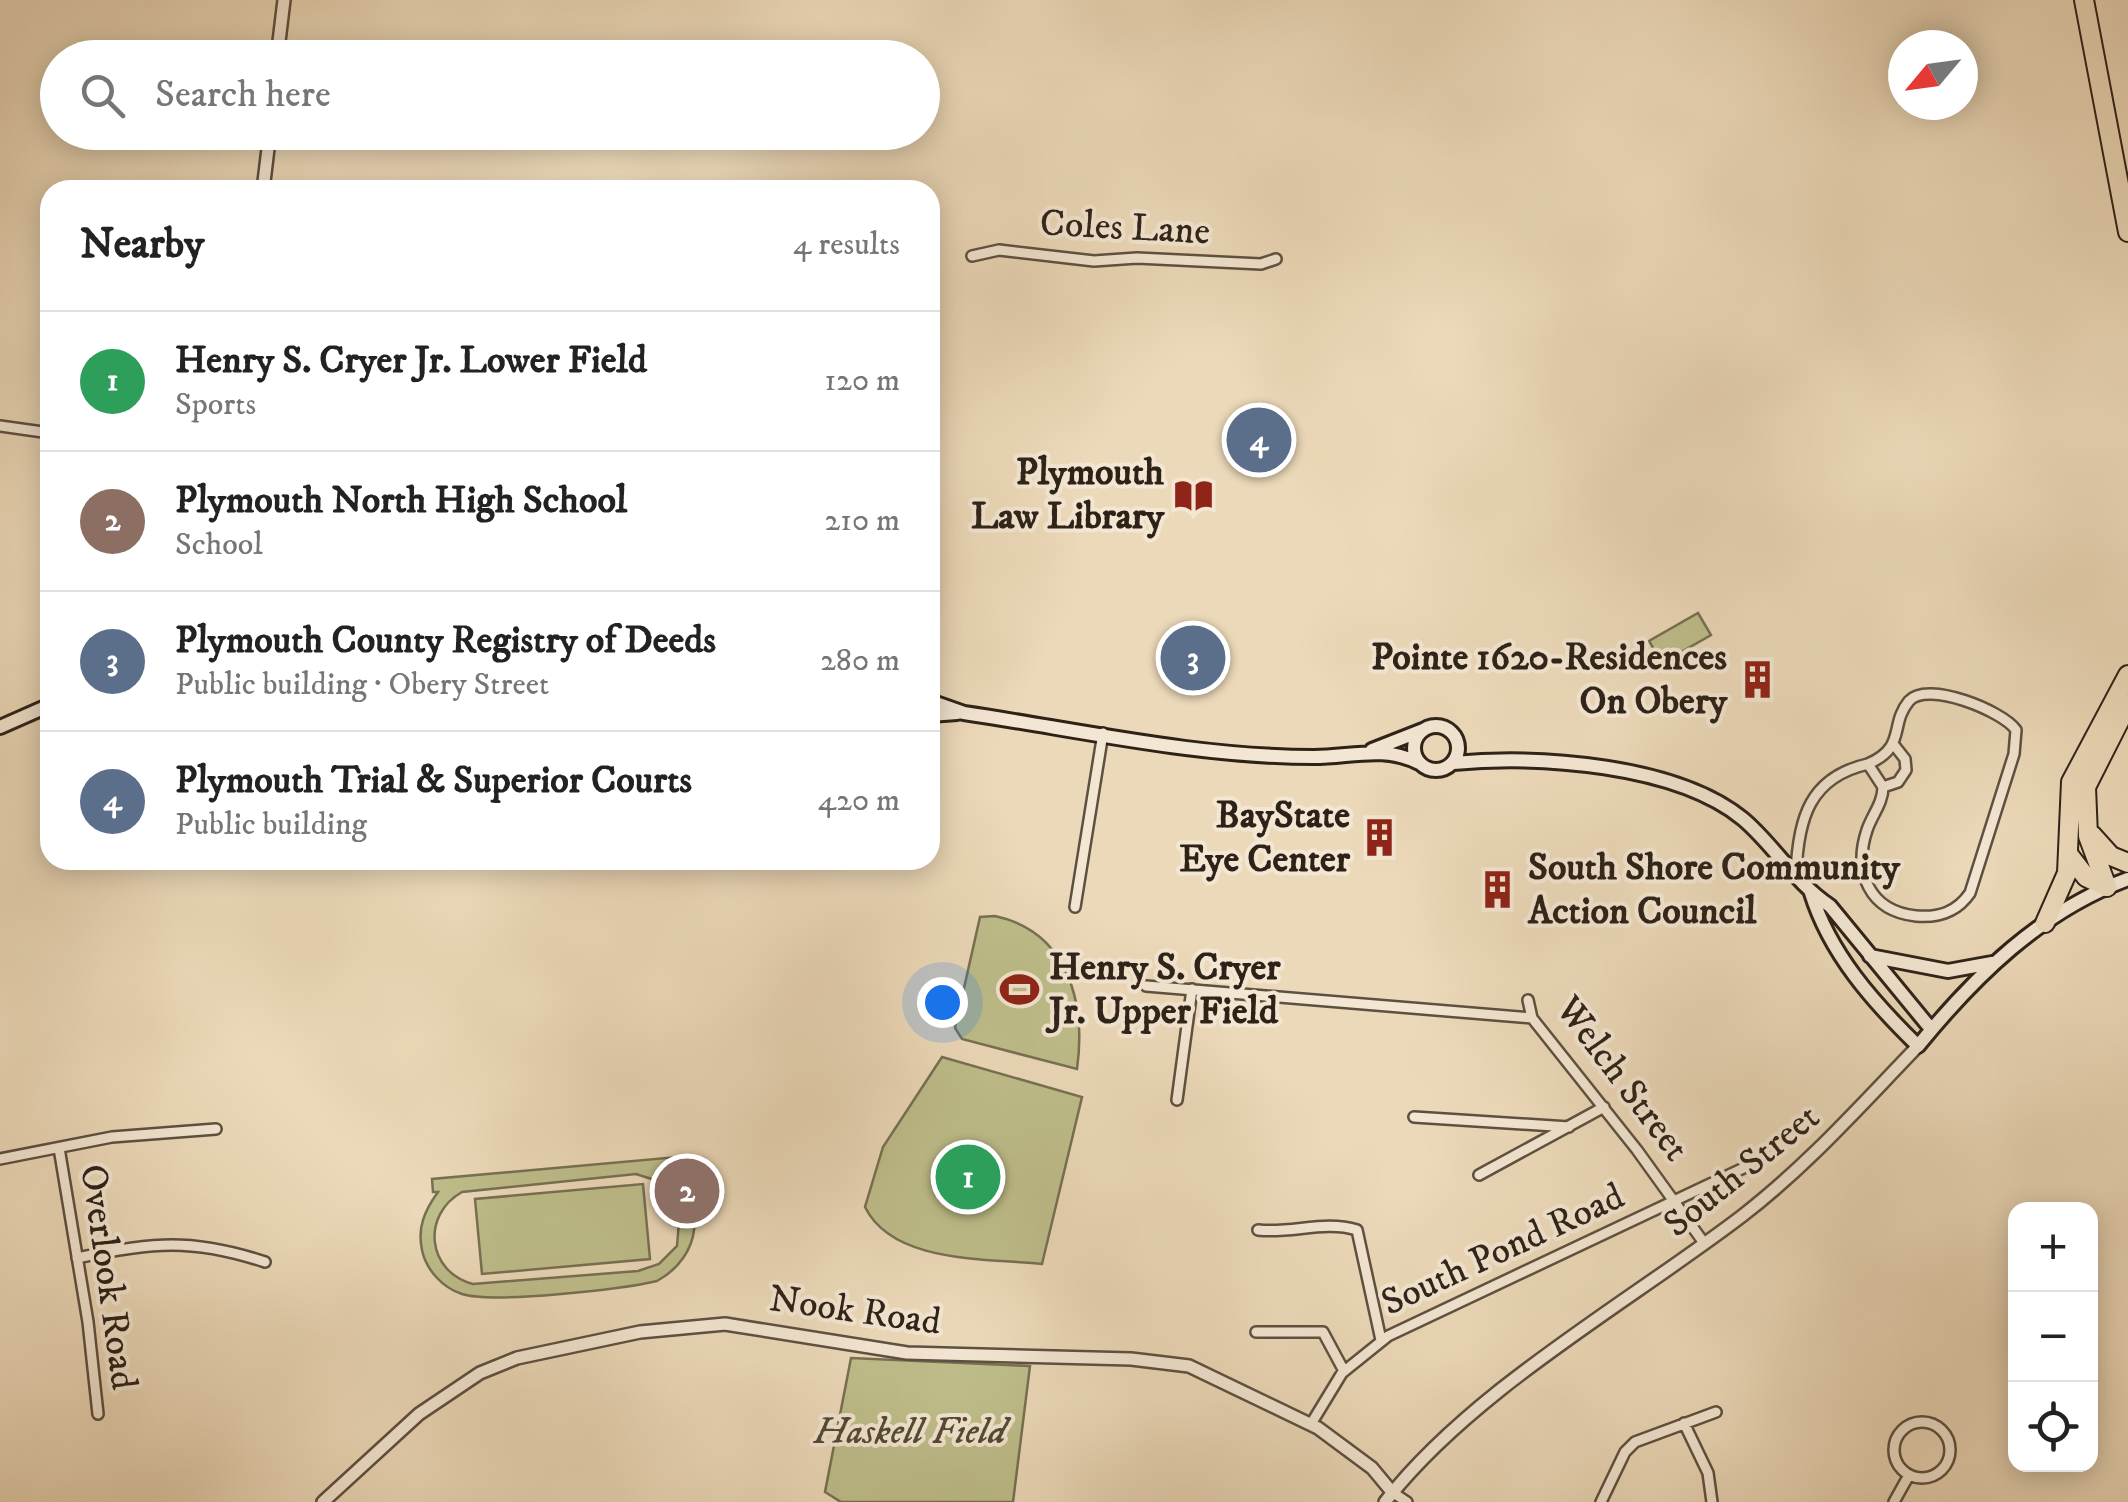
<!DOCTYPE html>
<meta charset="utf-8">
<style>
:root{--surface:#fff;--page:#f6f6f6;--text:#222;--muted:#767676;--line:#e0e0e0;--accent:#2563eb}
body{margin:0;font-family:"IM FELL DW Pica",serif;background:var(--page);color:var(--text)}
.controls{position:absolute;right:30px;bottom:30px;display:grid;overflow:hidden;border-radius:20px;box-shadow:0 5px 25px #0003}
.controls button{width:90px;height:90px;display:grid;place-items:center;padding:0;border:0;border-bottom:2px solid var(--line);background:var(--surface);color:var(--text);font:50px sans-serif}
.compass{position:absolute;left:1888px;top:30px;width:90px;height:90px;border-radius:50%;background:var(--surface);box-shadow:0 5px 25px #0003;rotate:241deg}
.you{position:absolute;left:942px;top:1002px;width:35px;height:35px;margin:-25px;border:8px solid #fff;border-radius:50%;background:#1a73e8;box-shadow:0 0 0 15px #1a73e833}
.badge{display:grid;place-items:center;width:65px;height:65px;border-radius:50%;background:var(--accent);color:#fff;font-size:32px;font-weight:700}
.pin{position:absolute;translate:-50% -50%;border:5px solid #fff;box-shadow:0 2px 10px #0006}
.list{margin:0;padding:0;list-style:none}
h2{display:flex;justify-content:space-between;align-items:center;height:130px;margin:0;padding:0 40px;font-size:42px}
h2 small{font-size:32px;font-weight:400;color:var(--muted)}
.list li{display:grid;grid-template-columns:65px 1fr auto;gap:30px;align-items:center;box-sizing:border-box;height:140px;padding:0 40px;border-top:2px solid var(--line)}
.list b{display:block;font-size:38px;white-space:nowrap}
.list p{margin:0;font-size:32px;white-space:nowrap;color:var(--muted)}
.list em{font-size:32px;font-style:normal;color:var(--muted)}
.icon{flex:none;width:55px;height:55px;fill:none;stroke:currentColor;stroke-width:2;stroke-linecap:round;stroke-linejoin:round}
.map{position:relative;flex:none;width:2128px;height:1502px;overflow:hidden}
.search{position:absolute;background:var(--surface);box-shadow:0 5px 25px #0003;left:40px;top:40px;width:900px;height:110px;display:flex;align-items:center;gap:25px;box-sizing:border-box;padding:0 35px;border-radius:55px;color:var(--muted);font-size:38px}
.panel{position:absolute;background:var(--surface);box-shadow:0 5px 25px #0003;left:40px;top:180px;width:900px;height:690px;border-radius:30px}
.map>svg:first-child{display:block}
.green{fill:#bebe8b;stroke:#767052;stroke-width:2.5;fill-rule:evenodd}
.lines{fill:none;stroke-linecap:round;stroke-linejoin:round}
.minor-casing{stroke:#5e5040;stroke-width:14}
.tertiary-casing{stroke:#5e5040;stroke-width:16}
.secondary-casing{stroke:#2e2218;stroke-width:18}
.motorway-casing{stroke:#2e2218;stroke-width:22}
.minor{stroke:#f3e6d2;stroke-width:9}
.tertiary{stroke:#f3e6d2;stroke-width:11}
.secondary{stroke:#f3e6d2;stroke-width:12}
.motorway{stroke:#ecd9b9;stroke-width:18}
.labels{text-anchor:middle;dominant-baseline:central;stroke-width:8;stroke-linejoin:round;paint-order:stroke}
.street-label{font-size:38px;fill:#2e2218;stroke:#f3e6d2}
.poi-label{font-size:38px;font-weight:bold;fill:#2e2218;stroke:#f3e6d2;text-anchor:end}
.park-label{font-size:38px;font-style:italic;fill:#524935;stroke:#f3e6d2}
</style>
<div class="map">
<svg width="2128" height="1502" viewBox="0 0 2128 1502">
<rect width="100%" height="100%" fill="#ecd9b9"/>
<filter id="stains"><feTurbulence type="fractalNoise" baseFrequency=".002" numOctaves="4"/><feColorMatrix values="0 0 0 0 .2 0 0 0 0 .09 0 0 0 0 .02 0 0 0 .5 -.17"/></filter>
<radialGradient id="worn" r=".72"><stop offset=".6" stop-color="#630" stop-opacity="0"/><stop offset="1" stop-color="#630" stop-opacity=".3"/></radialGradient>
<path class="green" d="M1698,613L1711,635L1662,663L1649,641Z
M995,916C1069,932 1086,1004 1077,1069L962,1039L955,1028L980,917Z
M942,1057L1082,1097L1042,1264C987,1258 893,1264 865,1207L883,1147Z
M677,1157L678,1170L669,1172C708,1204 701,1257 657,1281C623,1289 493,1304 462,1294C443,1288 426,1270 422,1250C417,1227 425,1210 438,1192H433L432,1179ZM636,1174L661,1182L680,1209L677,1246L659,1264L638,1271L473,1284C427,1272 421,1215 462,1192Z
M643,1184L650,1259L482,1274L475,1199Z
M851,1358L1030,1366L1013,1502H841L825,1492Z"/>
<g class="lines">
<defs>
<path id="minor" d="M972,256L999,250L1094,261L1137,258L1261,264L1276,259
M0,426L50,433
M1883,787L1868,764C1907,747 1889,725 1909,701C1927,680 2003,711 2016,730L2014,754L1970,893C1957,912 1939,918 1916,916C1869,911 1853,872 1867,830C1872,815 1883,803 1883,787L1898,782L1906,770L1905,759L1894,745
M1796,874C1798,818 1810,777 1868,764
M1075,907L1103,733
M1146,986L1532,1018
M1528,1000L1532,1018L1637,1150L1704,1243
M1177,1100L1192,989
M1414,1117L1569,1127
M59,1148L88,1322L98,1414
M0,1159L112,1137L216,1129
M1479,1175L1604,1107
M1258,1230C1292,1234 1324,1220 1357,1230L1381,1340
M77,1258C152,1242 192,1238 265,1262
M1256,1332H1323L1344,1371
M1894 1450a28 28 0 1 1 56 0a28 28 0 1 1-56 0Z
M1684,1423L1708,1473L1712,1502
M1311,1424L1342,1373L1388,1336L1750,1165
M1392,1492L1407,1502
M1601,1502L1625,1452L1635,1442L1716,1412
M1894,1502L1909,1475"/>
<path id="tertiary" d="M277,58L284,0
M263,190L270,132
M323,1502L419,1414L480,1373L517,1358L640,1332L725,1324L907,1353L1131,1359L1189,1366L1318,1428L1372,1468L1392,1492
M1385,1502C1472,1390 1628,1303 1742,1216C1808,1165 1860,1106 1918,1046"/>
<path id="secondary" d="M930,701L964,713C1079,730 1197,757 1314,757C1351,757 1384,745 1419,763
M930,715L957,713
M1414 748a22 22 0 1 1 44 0a22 22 0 1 1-44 0Z
M0,727L50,705
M1372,750L1423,730
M1453,763C1537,755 1676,764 1743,819C1775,846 1795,883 1830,906L1931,1029
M1811,893C1830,954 1873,1002 1918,1046C1975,976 2041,911 2128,879
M1870,956L1948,971L1992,963"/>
<path id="motorway" d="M2084,0L2128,232
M2092,835L2111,856L2128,863
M2069,855L2086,877L2107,887
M2107,887L2088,836L2086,787L2128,704
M2045,923L2067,873L2071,782L2128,675"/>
</defs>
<use href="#minor" class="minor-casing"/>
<use href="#tertiary" class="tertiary-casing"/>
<use href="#secondary" class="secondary-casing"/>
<use href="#motorway" class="motorway-casing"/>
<use href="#minor" class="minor"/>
<use href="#tertiary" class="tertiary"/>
<use href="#secondary" class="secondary"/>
<use href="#motorway" class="motorway"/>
</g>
<defs>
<symbol id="library-bare" viewBox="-9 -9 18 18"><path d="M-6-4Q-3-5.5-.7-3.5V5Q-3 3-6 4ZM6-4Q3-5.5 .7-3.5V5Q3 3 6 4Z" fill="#8f2418" stroke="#f3e6d2" stroke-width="2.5" paint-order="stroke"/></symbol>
<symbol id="building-bare" viewBox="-9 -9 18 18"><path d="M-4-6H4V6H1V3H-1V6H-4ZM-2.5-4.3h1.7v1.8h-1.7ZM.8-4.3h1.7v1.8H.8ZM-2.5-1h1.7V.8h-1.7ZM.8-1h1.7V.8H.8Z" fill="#8f2418" stroke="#f3e6d2" stroke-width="2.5" paint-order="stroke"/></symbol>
<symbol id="stadium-bare" viewBox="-9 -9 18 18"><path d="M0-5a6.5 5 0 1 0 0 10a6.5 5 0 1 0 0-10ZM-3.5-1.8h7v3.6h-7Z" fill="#8f2418" stroke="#f3e6d2" stroke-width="2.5" paint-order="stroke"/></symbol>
</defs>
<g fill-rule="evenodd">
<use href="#library-bare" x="1166" y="468" width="55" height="55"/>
<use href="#building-bare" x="1730" y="652" width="55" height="55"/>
<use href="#building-bare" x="1352" y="810" width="55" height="55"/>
<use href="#building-bare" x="1470" y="862" width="55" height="55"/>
<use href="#stadium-bare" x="992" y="962" width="55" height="55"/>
</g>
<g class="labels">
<g class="street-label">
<text transform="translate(1125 228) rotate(3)">Coles Lane</text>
<text transform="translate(1622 1079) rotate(53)">Welch Street</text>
<text transform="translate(1742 1171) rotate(-39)">South Street</text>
<text transform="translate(1503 1250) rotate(-25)">South Pond Road</text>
<text transform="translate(108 1277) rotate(82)">Overlook Road</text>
<text transform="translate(855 1311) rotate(8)">Nook Road</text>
</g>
<g class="poi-label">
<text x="1164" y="473">Plymouth<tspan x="1164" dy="44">Law Library</tspan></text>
<text x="1727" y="658">Pointe 1620-Residences<tspan x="1727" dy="44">On Obery</tspan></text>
<text x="1350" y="816">BayState<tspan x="1350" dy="44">Eye Center</tspan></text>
<text x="1528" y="868" text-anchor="start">South Shore Community<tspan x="1528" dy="44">Action Council</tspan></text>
<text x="1049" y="968" text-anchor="start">Henry S. Cryer<tspan x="1049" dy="44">Jr. Upper Field</tspan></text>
</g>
<g class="park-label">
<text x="910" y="1432">Haskell Field</text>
</g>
</g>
<rect width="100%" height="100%" filter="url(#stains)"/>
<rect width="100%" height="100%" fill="url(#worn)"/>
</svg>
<div class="controls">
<button>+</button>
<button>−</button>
<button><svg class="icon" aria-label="locate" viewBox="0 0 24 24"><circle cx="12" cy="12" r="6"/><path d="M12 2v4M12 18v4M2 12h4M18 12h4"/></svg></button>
</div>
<svg class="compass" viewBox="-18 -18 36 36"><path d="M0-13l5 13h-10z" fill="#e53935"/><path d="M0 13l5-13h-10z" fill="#767676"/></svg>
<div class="you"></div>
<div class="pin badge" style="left:968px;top:1177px;background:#2e9e5b">1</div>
<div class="pin badge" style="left:687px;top:1191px;background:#8d6e63">2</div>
<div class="pin badge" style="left:1193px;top:658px;background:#5c6f8a">3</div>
<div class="pin badge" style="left:1259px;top:440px;background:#5c6f8a">4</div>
<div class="search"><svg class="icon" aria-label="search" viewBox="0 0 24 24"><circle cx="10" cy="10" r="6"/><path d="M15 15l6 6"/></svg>Search here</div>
<section class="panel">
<h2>Nearby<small>4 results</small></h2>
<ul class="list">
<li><span class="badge" style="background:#2e9e5b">1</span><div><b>Henry S. Cryer Jr. Lower Field</b><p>Sports</p></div><em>120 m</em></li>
<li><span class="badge" style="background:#8d6e63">2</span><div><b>Plymouth North High School</b><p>School</p></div><em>210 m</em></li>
<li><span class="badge" style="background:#5c6f8a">3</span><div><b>Plymouth County Registry of Deeds</b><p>Public building · Obery Street</p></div><em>280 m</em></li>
<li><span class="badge" style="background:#5c6f8a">4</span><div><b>Plymouth Trial &amp; Superior Courts</b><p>Public building</p></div><em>420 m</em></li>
</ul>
</section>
</div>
